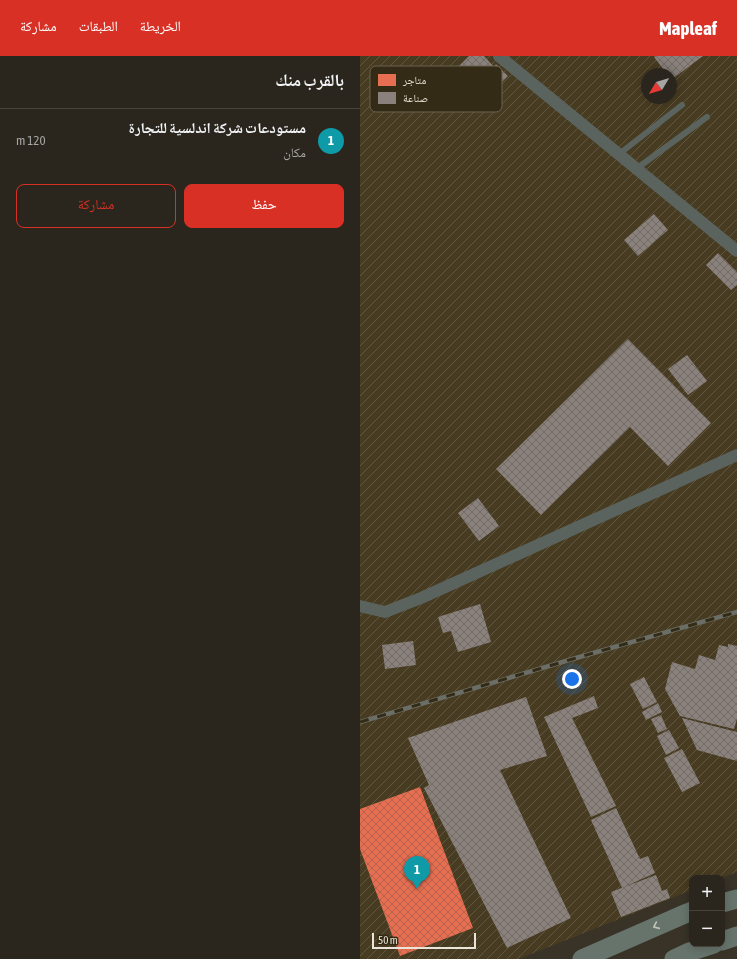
<!DOCTYPE html>
<html lang="ar">
<meta charset="utf-8">
<style>
:root{--surface:#2a261d;--page:#322e26;--text:#f1f3f6;--muted:#a5a5a4;--line:#46433b;--accent:#d93025}
body{margin:0;font-family:"Asap Condensed","Noto Naskh Arabic",sans-serif;background:var(--page);color:var(--text);direction:rtl}
.controls{position:absolute;right:12px;bottom:12px;display:grid;overflow:hidden;border-radius:8px;box-shadow:0 2px 10px #0003}
.controls button{width:36px;height:36px;display:grid;place-items:center;padding:0;border:0;border-bottom:1px solid var(--line);background:var(--surface);color:var(--text);font:20px sans-serif}
.compass{position:absolute;left:281px;top:12px;width:36px;height:36px;border-radius:50%;background:var(--surface);box-shadow:0 2px 10px #0003;rotate:232deg}
.scale{position:absolute;left:12px;bottom:10px;width:104px;box-sizing:border-box;padding-left:4px;border:2px solid #ebe5d9;border-top:0;font-size:11px;line-height:14px;white-space:nowrap;color:#ebe5d9;-webkit-text-stroke:3px #342b16;paint-order:stroke}
.you{position:absolute;left:212px;top:623px;width:14px;height:14px;margin:-10px;border:3px solid #fff;border-radius:50%;background:#1a73e8;box-shadow:0 0 0 6px #1a73e833}
.badge{display:grid;place-items:center;width:26px;height:26px;border-radius:50%;background:var(--accent);color:#fff;font-size:13px;font-weight:700}
.pin{position:absolute;translate:-50% -33px;filter:drop-shadow(0 1px 2px #0008)}
.pin::after{content:'';position:absolute;top:21px;width:14px;height:12px;background:inherit;clip-path:polygon(0 0,100% 0,50% 100%)}
.list{margin:0;padding:0;list-style:none}
h2{display:flex;justify-content:space-between;align-items:center;height:52px;margin:0;padding:0 16px;font-size:17px}
h2 small{font-size:13px;font-weight:400;color:var(--muted)}
.list li{display:grid;grid-template-columns:26px 1fr auto;gap:12px;align-items:center;box-sizing:border-box;height:64px;padding:0 16px;border-top:1px solid var(--line)}
.list b{display:block;font-size:15px;white-space:nowrap}
.list p{margin:0;font-size:13px;white-space:nowrap;color:var(--muted)}
.list em{font-size:13px;font-style:normal;color:var(--muted)}
.actions{display:flex;gap:8px;padding:12px 16px}
.actions a{flex:1;padding:9px 0;border:1px solid var(--accent);border-radius:8px;text-align:center;font-size:14px;color:var(--accent)}
.actions .main{background:var(--accent);color:#fff}
.map{position:relative;flex:none;width:377px;height:903px;overflow:hidden;direction:ltr}
header{display:flex;align-items:center;gap:24px;box-sizing:border-box;height:56px;padding:0 20px;background:var(--accent);color:#fff}
header strong{font-size:19px}
nav{display:flex;gap:22px;margin-inline-start:auto;font-size:14px}
main{display:flex}
aside{flex:1;background:var(--surface)}
.map>svg:first-child{display:block}
.industrial{fill:url(#industrial-furrows);fill-rule:evenodd}
.shops{fill:url(#shops-cross-hatch)}
.industry{fill:url(#industry-cross-hatch)}
.lines{fill:none;stroke-linecap:round;stroke-linejoin:round}
.lane{stroke:#5a635d;stroke-width:6}
.street{stroke:#5a635d;stroke-width:12}
.primary{stroke:#67746c;stroke-width:19}
.rail-casing{stroke:#6b6e67;stroke-width:4.5}
.rail{stroke:#342b16;stroke-width:3;stroke-dasharray:9;stroke-linecap:butt}
.oneway{stroke:#c3c3b8}
.key{fill:#342b16;stroke:#6b6350;stroke-width:1}
.key-label{font-size:11px;fill:#ebe5d9}
</style>
<header>
<strong>Mapleaf</strong>
<nav><a>الخريطة</a><a>الطبقات</a><a>مشاركة</a></nav>
</header>
<main>
<div class="map">
<svg width="377" height="903" viewBox="0 0 377 903">
<defs>
<pattern id="industrial-furrows" width="10" height="10" patternUnits="userSpaceOnUse"><rect width="10" height="10" fill="#473b21"/><path d="M-1 1l2-2M0 10L10 0M9 11l2-2" fill="none" stroke="#625741"/></pattern>
<pattern id="shops-cross-hatch" width="8" height="8" patternUnits="userSpaceOnUse"><rect width="8" height="8" fill="#e76f51"/><path d="M0 0l8 8M0 8l8-8" fill="none" stroke="#b7624c"/></pattern>
<pattern id="industry-cross-hatch" width="8" height="8" patternUnits="userSpaceOnUse"><rect width="8" height="8" fill="#8a817c"/><path d="M0 0l8 8M0 8l8-8" fill="none" stroke="#726c67"/></pattern>
</defs>
<rect width="100%" height="100%" fill="#383227"/>
<path class="industrial" d="M0,0H377V816L362,822H332V834L159,903H0ZM287,18H311V42H287Z"/>
<path class="shops" d="M60,731L113,872L40,900L0,793V753Z"/>
<path class="industry" d="M109,0H124L134,11L136,8L148,20L139,29L130,19L112,37L92,17Z
M295,0H343L311,24V18H307L294,1Z
M294,158L308,174L278,200L264,184Z
M358,197L377,216V229L371,234L346,209Z
M268,283L351,367L308,410L270,371L181,459L136,413Z
M327,299L347,325L328,339L308,313Z
M118,442L139,470L119,485L98,457Z
M120,548L131,586L98,596L91,575L83,577L78,561Z
M53,585L56,609L25,613L22,589Z
M368,588L377,590V663L374,673L320,660L305,633L312,606L335,613L339,599L355,604L359,589L368,591Z
M284,621L297,646L283,653L270,628Z
M234,640L238,652L212,662L256,750L231,761L184,661Z
M166,641L187,700L140,714L211,862L147,892L64,732L69,729L48,682Z
M298,647L302,656L286,664L282,656Z
M301,659L307,673L298,677L291,663Z
M322,662L377,676V705L337,694Z
M309,674L319,692L306,699L297,680Z
M322,693L340,727L322,736L304,702Z
M256,752L280,803L288,800L295,817L262,832L231,764Z
M296,819L302,835L307,833L310,842L261,861L251,836Z"/>
<g class="lines">
<path class="lane" d="M259,98L322,49
M276,113L347,61"/>
<path class="street" d="M139,0L377,195
M0,550L25,556L61,542L377,399"/>
<path class="primary" d="M362,847L377,843
M362,885L377,880
M222,903L327,857L332,855
M314,903L329,896L354,888"/>
<defs>
<path id="rail" d="M0,666L216,602L377,556"/>
</defs>
<use href="#rail" class="rail-casing"/>
<use href="#rail" class="rail"/>
</g>
<defs><path id="oneway-chevron" d="M-2-3.5L2.5 0L-2 3.5" fill="none" stroke-width="1.6" stroke-linecap="round" stroke-linejoin="round"/></defs>
<use class="oneway" href="#oneway-chevron" transform="translate(296 870) rotate(156)"/>
<rect x="10" y="10" width="132" height="46" rx="6" class="key"/>
<rect x="18" y="18" width="18" height="12" fill="#e76f51"/>
<rect x="18" y="36" width="18" height="12" fill="#8a817c"/>
<g class="key-label">
<text x="43" y="28">متاجر</text>
<text x="43" y="46">صناعة</text>
</g>
</svg>
<div class="controls">
<button>+</button>
<button>−</button>
</div>
<svg class="compass" viewBox="-18 -18 36 36"><path d="M0-13l5 13h-10z" fill="#e53935"/><path d="M0 13l5-13h-10z" fill="#a5a5a4"/></svg>
<div class="scale">50 m</div>
<div class="you"></div>
<div class="pin badge" style="left:57px;top:833px;background:#0f9aa8">1</div>
</div>
<aside>
<h2>بالقرب منك<small></small></h2>
<ul class="list">
<li><span class="badge" style="background:#0f9aa8">1</span><div><b>مستودعات شركة اندلسية للتجارة</b><p>مكان</p></div><em>120 m</em></li>
</ul>
<div class="actions"><a class="main">حفظ</a><a>مشاركة</a></div>
</aside>
</main>
